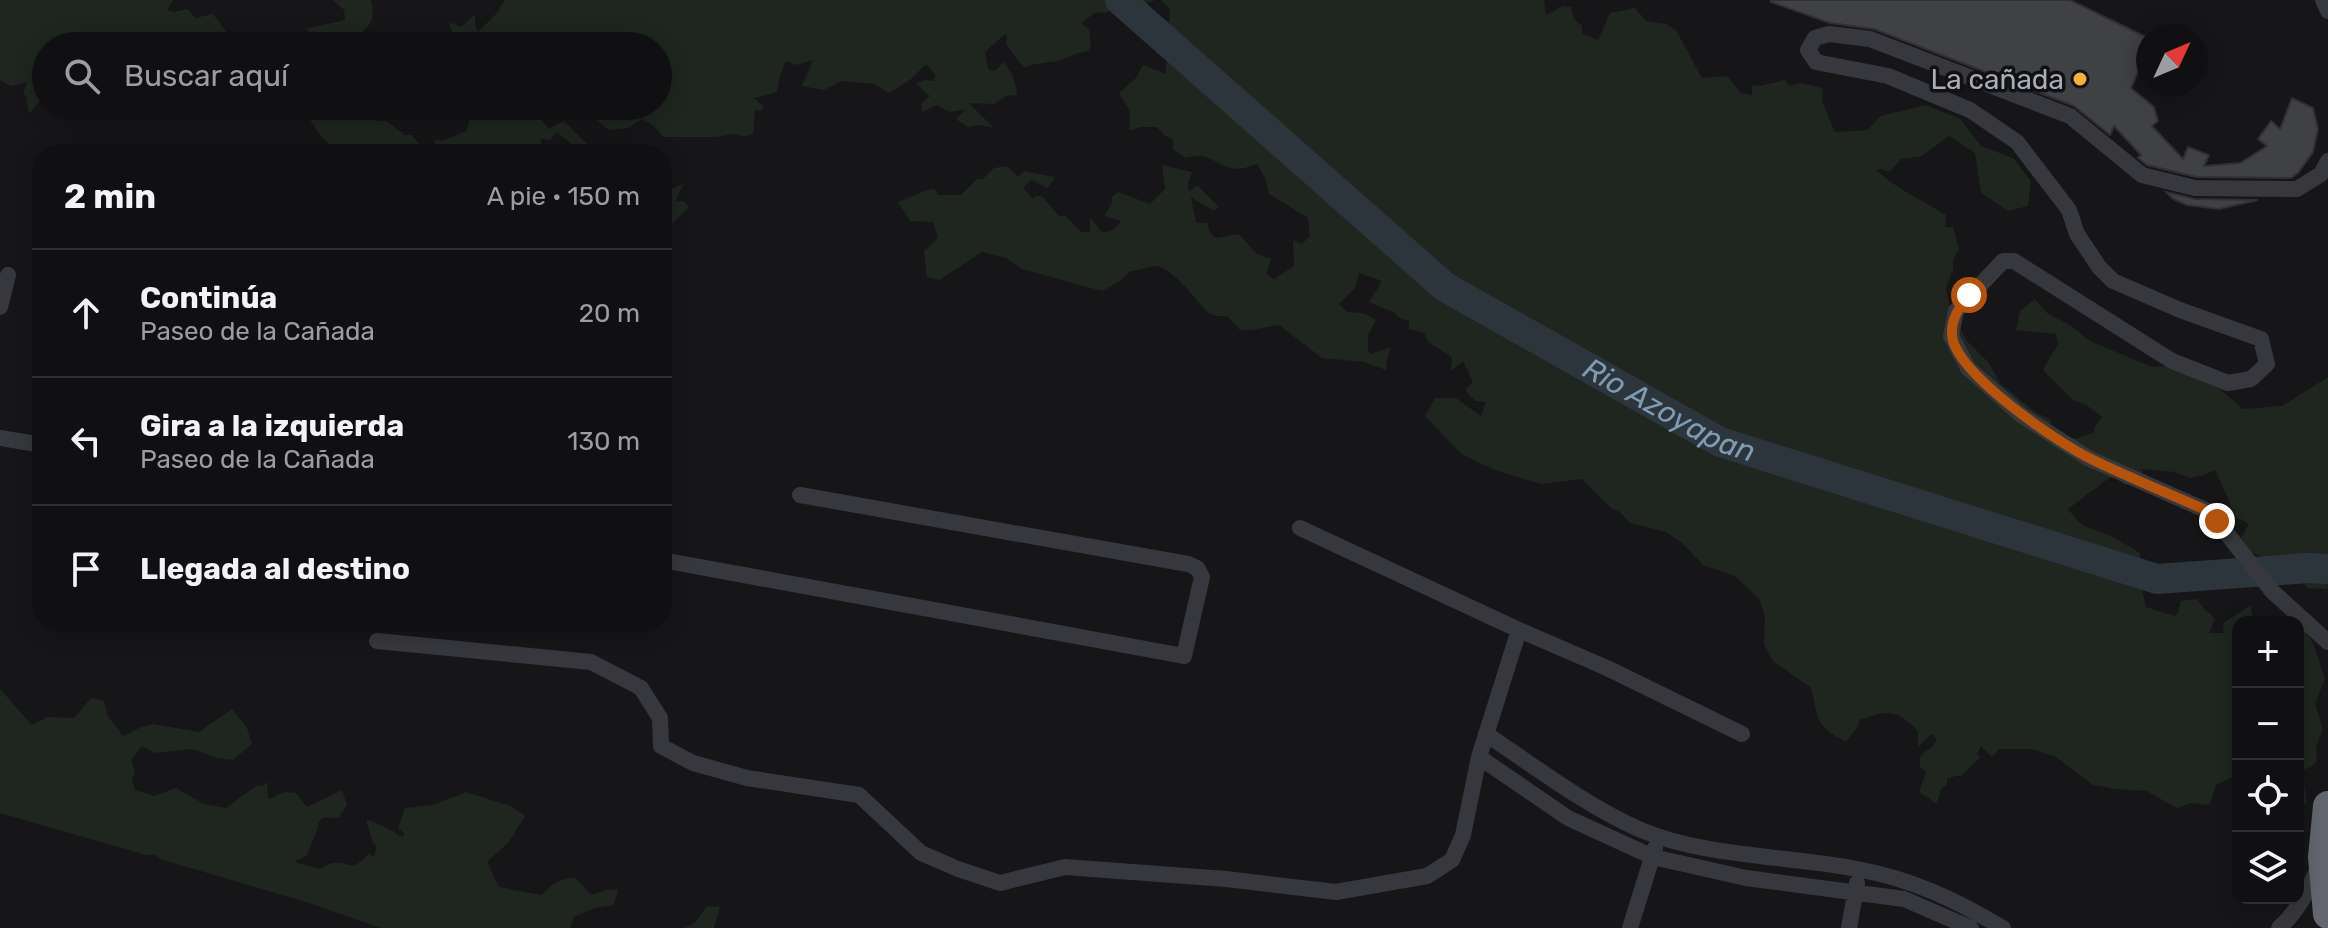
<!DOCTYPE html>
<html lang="es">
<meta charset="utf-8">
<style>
:root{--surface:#101012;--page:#19191b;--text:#f1f3f6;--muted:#9c9d9f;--line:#303032}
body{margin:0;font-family:Rubik,sans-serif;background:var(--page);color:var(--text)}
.controls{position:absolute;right:24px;bottom:24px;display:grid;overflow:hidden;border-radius:16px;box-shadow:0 4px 20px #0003}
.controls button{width:72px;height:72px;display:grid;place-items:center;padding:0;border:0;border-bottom:2px solid var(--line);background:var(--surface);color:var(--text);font:40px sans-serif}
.compass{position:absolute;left:2136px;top:24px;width:72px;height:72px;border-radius:50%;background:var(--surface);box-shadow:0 4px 20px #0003;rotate:46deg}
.stop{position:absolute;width:24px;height:24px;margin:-18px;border:6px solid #b45309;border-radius:50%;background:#fff}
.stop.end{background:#b45309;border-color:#fff;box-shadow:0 2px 8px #0008}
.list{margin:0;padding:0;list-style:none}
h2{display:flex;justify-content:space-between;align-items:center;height:104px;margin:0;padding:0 32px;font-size:34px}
h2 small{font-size:26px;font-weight:400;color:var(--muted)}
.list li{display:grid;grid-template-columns:52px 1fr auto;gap:24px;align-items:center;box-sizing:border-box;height:128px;padding:0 32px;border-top:2px solid var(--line)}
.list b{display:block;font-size:30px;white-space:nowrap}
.list p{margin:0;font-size:26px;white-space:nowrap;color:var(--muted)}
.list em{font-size:26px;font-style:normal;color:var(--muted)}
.icon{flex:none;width:44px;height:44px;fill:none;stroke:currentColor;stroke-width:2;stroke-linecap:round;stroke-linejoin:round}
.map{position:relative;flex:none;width:2328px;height:928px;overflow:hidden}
.search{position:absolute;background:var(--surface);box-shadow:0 4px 20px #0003;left:32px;top:32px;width:640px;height:88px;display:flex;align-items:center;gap:20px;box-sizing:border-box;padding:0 28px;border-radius:44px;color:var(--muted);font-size:30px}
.panel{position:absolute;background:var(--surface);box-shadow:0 4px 20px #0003;left:32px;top:144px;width:640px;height:488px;border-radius:32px}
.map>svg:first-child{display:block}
.green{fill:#1e261f}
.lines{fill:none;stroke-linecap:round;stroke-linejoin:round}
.river{stroke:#2c353c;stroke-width:30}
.building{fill:#404145;stroke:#303034;stroke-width:2}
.street{stroke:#37383d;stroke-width:16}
.highway{stroke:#63666e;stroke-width:30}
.route{stroke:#b45309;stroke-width:10}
.poi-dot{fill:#f2b134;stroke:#111113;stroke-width:3}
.labels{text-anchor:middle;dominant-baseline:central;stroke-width:7;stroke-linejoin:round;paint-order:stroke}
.poi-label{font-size:28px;fill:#a8adb8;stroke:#111113;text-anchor:end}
.water-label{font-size:30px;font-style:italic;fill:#7f9bb3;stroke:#111113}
</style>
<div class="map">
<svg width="2328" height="928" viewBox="0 0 2328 928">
<rect width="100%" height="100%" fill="#161618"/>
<path class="green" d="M0,0H173L167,10L174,12L188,9L195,18L213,14L228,34L219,33L194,46H152L151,43L148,46H79L68,41L67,46H46V94L29,114L26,96L23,93L27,82L12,86L0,80Z
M333,0H371C375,17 373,22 361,33L382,43V46H333L334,33L313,34L305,29L345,20L344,10Z
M505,0H1156L1136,6L1131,22L1121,21L1113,10L1104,13L1096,12L1081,23L1089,29L1091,46L1088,51C1073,53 1068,58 1057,61C1045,63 1035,63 1024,68L1006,44L1007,35H1004L985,52L988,69L995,71L1003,62C1013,72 1016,82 1017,96L1008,95L994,104L969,103L994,128L978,125L967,127L956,119L966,109L950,112L937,105L923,112L921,104L930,96L916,84L924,80L934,81L935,75L926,64L910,80L889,93L874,84L841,81L824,90L802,86L813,60L797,65L786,61L780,75L777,92L754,98L764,107L761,111L755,110L753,134L744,137L736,134L715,137H663L654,126L642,119L628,128L609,130L580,106H658V46H453V35L449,22L461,27L475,14V24L478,32L496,14Z
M1161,0H1544L1546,15L1563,6L1571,7L1574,19L1582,26V33L1598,40L1610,13L1635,8L1646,21L1666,24L1676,30L1702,78L1727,76L1741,93L1752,95V85L1759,86L1785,80L1790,86L1800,83L1823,88L1822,101L1835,132L1868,130L1880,116L1926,105L1960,119L1981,146L2013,158L2031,181L2028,206L2008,211L1981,193L1975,153L1949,136L1922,156L1901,159L1890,172L1881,169L1876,170C1897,189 1922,200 1946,215L1945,227H1953L1959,249L1953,260V269L1946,288L1950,309L1967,341L1989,363L2000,383L2035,412L2051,420L2050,431L2075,439L2094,433V428L2102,417L2085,404L2073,400L2043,370L2058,344L2056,334L2016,330L2020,311L2035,299L2047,313L2071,326L2090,341L2152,367L2168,366L2203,375L2243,409L2282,406L2328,377V558L2325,561L2328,562L2326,577L2328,589L2308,588L2298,577L2280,580L2276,561C2263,556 2250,553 2236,547L2249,524L2233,516L2229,500L2215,470L2204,475L2189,478L2175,472L2142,469L2143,483L2125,485L2113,475L2068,509C2084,531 2089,526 2111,536C2121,541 2130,547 2140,553L2139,578L2146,607L2174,616L2178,613L2181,601L2197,599L2204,609L2215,618L2209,633H2224L2223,623L2250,606L2254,622H2238V775L2217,784L2209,805L2191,803L2177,808L2146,791L2116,789L2093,785L2056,757L2032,749H1999L1992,757L1981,746L1977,754L1981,757L1962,775L1947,778V784L1941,789L1937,804L1919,792L1926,772L1920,767V757L1925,751L1931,748L1937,739L1931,734L1918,747V731C1895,708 1888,710 1859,720V725L1846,742C1815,726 1819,720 1811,688L1773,661L1764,644L1765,617L1760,600L1735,576L1703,565L1682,543L1666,532L1630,523L1620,512L1612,509L1582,479L1541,484L1497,471L1461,454L1425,416L1435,398H1456L1481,416L1486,402L1475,401L1465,390L1473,382L1463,361L1451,371L1452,357L1428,342L1425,333L1409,329V321L1401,319L1395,313L1369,302L1382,281L1359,273L1355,288L1339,304L1347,312L1363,313L1376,320L1368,335V351L1371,354L1391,347L1387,359L1386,370L1364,362L1322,358L1279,325L1251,330H1240L1227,316H1217L1208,313C1197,301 1170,265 1155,266C1146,267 1140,271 1130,271L1120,281L1102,291L1022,269L1006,258L982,252L939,280L927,277L924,251L938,238L933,222L910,221L898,202C909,199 924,189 934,189L939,195H961L977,179H983L994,168L1007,166L1018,177L1024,171L1055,177L1048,188L1031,180L1023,188L1033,199L1036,196H1042L1059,216H1066L1081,232H1090V218L1103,233L1113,230L1121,221L1104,216L1112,203V197L1118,192L1150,204L1165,189L1162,165L1192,172L1188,183L1189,192L1197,185L1219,207L1214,211L1191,197L1196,223H1207L1210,232L1216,238L1239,234L1257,254L1271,259L1266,274L1274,279L1294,266L1293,240L1302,244L1310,236L1308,218L1269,194L1265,178L1257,164C1250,166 1244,169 1237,169C1216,167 1208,150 1186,158L1173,149V139L1165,136L1157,127H1141L1129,131L1130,111L1119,93L1136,78L1143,65L1166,74V65L1176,49L1168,34L1170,9Z
M512,106H528L533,112L539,106H566L541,119L549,129L564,121L587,144L584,154L557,132L550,140L541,139L543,154H435V140L443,141L466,131L470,119L482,116L492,120L503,109Z
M301,107L332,118L343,114L359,115L376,121H386L405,135H411L429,154H362L364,150L354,143L353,154H329L332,147L321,136Z
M683,184L676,201H684L689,207L673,223L662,227V217H670L669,203L662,196V192Z
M2304,628L2313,643L2325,679L2315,704L2323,729L2316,746L2317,761L2311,767L2302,770L2307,803L2298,806V629Z
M0,689L32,725L47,717L74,718L91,698L104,701L108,716L123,736L141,727L153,724L199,732L232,709L247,728L252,744L233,760L216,758L193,749L155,753L142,746L131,760L135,771L132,779L135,790L154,796L176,788L204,804L226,808L256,786H262L268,782L267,792L269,799L284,792L296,793L307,807L342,790L347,805L339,818L324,817L318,822V828L307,855L294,862L319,869C321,869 330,864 332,863C351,861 351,874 369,853L373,857L377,848L372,840L366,819L383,826L402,837L405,834L398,828L405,808L433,805L466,792L511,806L525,816L509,842L487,862L499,887L541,895C552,885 560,877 576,878L591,895L606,890L618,889L614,905L594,908L574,917L570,928H381L303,901L163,860L155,855H146L0,813Z
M707,906L720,907L714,928H684L695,923Z"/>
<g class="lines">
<path class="river" id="s1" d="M1120,0L1445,287L1720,442L2157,579L2308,568L2328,569"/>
</g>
<path class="building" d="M1771,0H2070L2148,38V48L2131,88L2154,107L2158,121L2152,126L2183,159L2188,147L2209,155L2204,166L2240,163L2267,146L2258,139L2271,121L2280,129L2292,98L2313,108L2318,129L2313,152L2298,173L2291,178L2196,177L2147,165L2138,158L2141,155L2114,126L2110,135L2074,106L1874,29L1830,23L1771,2Z
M2166,192L2195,199L2258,200L2219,209L2187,205L2173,199Z"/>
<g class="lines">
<path class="street" d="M2323,0L2328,11
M2328,161L2321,174L2297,189L2195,188L2142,175L2070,116L1870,39L1829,34L1815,38L1808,50L1816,62L1888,76L1970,110L2017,142L2069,210L2077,234L2099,267L2113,281L2180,310L2261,339L2267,364L2251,379L2228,383L2172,361L2014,261H2003L1956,311L1951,336L1968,368L2021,415L2088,458L2210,512L2272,591L2328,642
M0,307L8,275
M0,438L42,445
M1300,528L1519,630L1607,668L1742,734
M662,560L1184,656L1202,577L1197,568L1188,564L800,495
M377,641L591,662L641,688L660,718L661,746L693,763L747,778L859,795L921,853L958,869L1000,883L1065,867L1226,879L1336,892L1427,876L1452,860L1463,835L1479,757L1519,630
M1486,734C1534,766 1588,807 1641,830C1704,857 1790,856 1857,869C1912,879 1956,900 2003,928
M1479,757L1568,818L1653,857L1746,878L1904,899L1971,928
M1630,928L1655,848
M1849,928L1857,883
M2279,928C2298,911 2309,889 2319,866"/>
<path class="highway" d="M2328,806L2323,857L2328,914"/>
</g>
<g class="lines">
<path class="route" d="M1969,295C1960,307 1951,318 1952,334C1952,371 2058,443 2091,459C2130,478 2170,494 2210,512L2217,521"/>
</g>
<circle class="poi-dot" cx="2080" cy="79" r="8"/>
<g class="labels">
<g class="poi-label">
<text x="2064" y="79">La cañada</text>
</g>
<g class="water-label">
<text stroke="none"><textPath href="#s1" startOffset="690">Rio Azoyapan</textPath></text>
</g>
</g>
</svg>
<div class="controls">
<button>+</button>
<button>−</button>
<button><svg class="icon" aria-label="locate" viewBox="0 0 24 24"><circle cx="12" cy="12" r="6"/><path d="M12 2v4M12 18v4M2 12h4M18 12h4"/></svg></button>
<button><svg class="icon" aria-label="layers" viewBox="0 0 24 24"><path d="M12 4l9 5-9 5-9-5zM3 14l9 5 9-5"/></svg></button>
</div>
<svg class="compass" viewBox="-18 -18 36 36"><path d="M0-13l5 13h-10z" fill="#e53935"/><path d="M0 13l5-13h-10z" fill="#9c9d9f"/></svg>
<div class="stop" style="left:1969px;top:295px"></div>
<div class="stop end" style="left:2217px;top:521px"></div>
<div class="search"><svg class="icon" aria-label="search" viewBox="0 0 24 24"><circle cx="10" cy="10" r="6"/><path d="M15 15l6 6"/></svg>Buscar aquí</div>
<section class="panel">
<h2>2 min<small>A pie · 150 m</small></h2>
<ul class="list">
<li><svg class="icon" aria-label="ahead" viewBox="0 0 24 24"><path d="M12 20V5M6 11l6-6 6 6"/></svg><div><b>Continúa</b><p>Paseo de la Cañada</p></div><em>20 m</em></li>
<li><svg class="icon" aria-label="left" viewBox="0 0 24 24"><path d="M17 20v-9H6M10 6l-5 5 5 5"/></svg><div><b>Gira a la izquierda</b><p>Paseo de la Cañada</p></div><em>130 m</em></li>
<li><svg class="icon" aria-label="arrive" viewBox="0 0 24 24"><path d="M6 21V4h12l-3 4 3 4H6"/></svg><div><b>Llegada al destino</b></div></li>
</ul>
</section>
</div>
